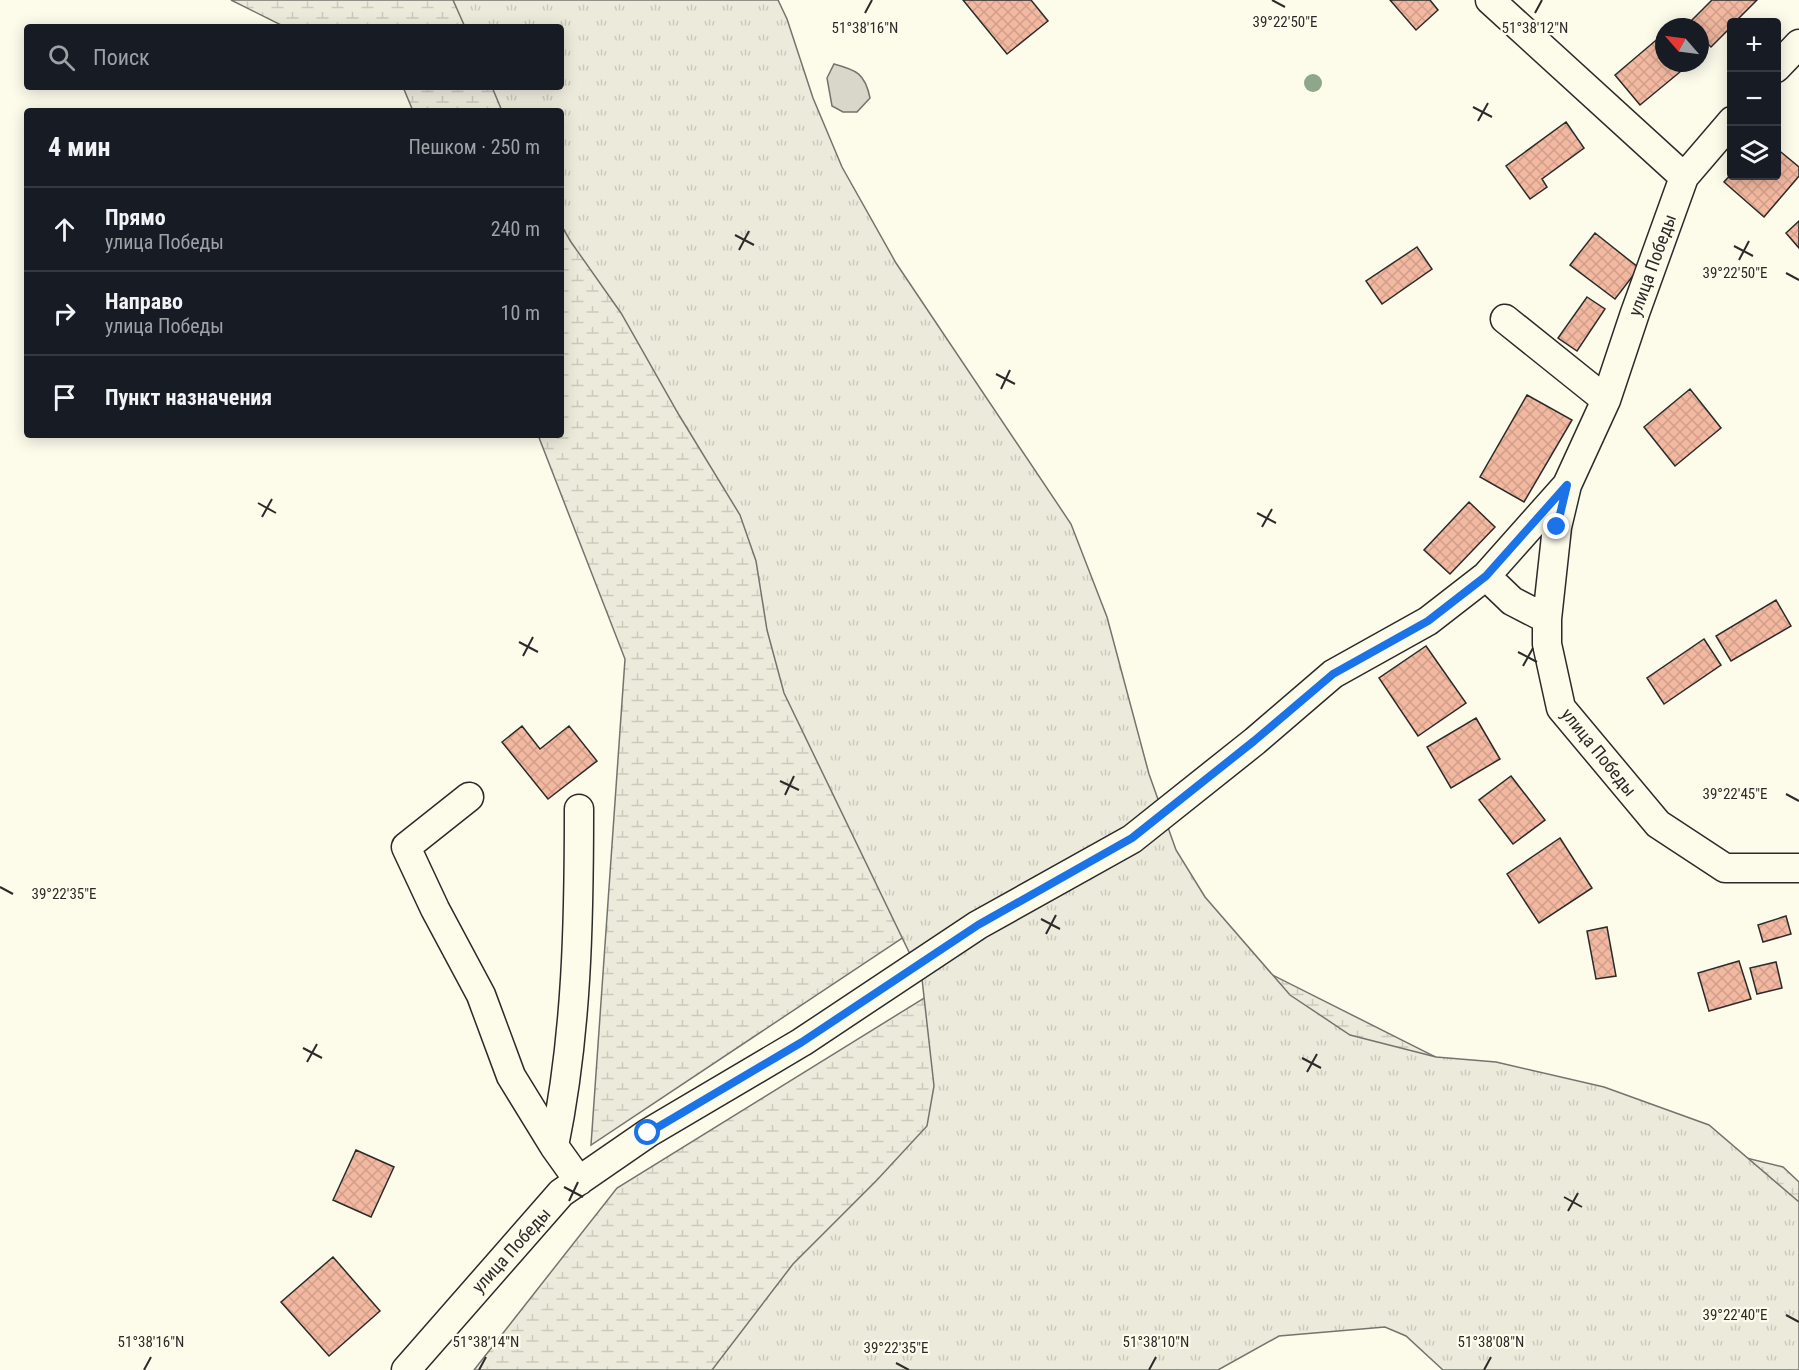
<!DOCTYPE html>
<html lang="ru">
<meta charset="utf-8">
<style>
:root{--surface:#171b24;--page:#20242c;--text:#f1f3f6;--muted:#9ea1a6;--line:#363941}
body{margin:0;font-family:"Roboto Condensed",sans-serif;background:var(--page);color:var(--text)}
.controls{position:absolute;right:18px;top:18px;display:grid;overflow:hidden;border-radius:6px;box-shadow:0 3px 15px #0003}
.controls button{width:54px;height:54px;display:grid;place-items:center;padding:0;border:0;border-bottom:2px solid var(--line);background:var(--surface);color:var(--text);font:30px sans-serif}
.compass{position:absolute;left:1655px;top:18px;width:54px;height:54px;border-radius:50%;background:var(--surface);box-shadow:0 3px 15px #0003;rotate:298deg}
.stop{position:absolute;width:18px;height:18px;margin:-14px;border:4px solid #1a73e8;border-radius:50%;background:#fff}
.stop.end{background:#1a73e8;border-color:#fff;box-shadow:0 2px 6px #0008}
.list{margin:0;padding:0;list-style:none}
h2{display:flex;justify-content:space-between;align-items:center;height:78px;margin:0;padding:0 24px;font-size:26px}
h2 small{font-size:20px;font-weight:400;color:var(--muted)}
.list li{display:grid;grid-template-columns:39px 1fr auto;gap:18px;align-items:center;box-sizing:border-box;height:84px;padding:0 24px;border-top:2px solid var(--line)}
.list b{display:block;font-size:22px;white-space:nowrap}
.list p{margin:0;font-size:20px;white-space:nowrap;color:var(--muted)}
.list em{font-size:20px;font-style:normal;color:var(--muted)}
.icon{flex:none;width:33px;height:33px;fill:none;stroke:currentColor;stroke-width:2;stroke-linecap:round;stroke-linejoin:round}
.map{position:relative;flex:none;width:1799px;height:1370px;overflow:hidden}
.search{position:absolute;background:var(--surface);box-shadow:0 3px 15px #0003;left:24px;top:24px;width:540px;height:66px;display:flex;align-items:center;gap:15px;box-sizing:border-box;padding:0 21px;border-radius:6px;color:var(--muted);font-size:22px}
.panel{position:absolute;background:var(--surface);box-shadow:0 3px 15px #0003;left:24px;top:108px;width:540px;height:330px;border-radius:6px}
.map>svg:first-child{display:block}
.wetland{fill:url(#wetland-marsh);stroke:#74746e;stroke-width:1.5}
.park{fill:url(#park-tufts);stroke:#74746e;stroke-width:1.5}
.water{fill:#d8d7c9;stroke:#74746e;stroke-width:1.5}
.building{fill:url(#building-cross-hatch);stroke:#2b2b2b;stroke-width:1.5}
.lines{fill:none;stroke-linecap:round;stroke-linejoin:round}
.minor-casing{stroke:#2b2b2b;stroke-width:31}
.minor{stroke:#fdfbea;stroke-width:28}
.tree{fill:#8ea78a}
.route{stroke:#1a73e8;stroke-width:8}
.ticks{fill:none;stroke:#2b2b2b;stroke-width:2}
.labels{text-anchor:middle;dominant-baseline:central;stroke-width:4.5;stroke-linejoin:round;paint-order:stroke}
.street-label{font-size:18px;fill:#2b2b2b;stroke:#fdfbea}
.ticks-label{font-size:15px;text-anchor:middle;fill:#2b2b2b;stroke:#fdfbea;stroke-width:4.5;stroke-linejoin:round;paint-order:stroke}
</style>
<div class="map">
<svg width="1799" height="1370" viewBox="0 0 1799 1370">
<defs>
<pattern id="wetland-marsh" width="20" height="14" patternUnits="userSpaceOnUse" patternTransform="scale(1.5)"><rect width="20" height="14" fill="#ecebdb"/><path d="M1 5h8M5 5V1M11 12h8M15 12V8" fill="none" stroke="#cbcabc"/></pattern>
<pattern id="park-tufts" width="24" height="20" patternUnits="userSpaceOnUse" patternTransform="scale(1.5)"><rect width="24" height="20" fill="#ecebdb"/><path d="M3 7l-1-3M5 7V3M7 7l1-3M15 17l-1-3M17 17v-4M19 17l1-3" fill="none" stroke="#cbcabc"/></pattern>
<pattern id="building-cross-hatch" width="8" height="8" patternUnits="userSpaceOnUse" patternTransform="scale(1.5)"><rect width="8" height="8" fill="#f2b8a0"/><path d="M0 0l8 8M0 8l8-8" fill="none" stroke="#d09e8a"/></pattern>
</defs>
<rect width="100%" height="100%" fill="#fdfbea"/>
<path class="wetland" d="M231,0H770L1107,802L591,1145L625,659L538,435H561V111H413L403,87H561V27H285Z
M1149,859L1195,936L1531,1105L1783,1167L1799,1182V1370L1400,1254L1199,1370H474L617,1188Z"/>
<path class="park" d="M453,0H778L787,19L813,98L842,167L896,263L1071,524L1107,617L1149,774L1176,850L1205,897L1290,995L1350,1035L1436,1057L1496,1062L1604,1087L1709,1125L1799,1202V1370H1443L1406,1336L1385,1327L1279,1336L1218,1370H712L793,1264L877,1180L927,1126L934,1086L922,979L784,693L767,630L756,561L740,515L679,415L621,313L571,242L561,225V111H502L492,87H561V27H465Z"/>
<path class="water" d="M834,64C856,70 865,73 870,98L857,112H843L832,106L827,78Z"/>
<path class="building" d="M963,0H1031L1048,21L1007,54Z
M1390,0H1430L1438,10L1416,30Z
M1712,0H1757L1735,22H1732V26L1711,47L1700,36V27H1691L1688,24Z
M1661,36L1664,40V63H1683L1686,67L1640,105L1615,75Z
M1566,122L1584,148L1542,179L1547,187L1530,199L1506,166Z
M1776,148L1799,167V176L1764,217L1724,182L1732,173V176H1776Z
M1799,221V248L1786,233Z
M1595,233L1639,268L1615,299L1570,265Z
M1417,247L1432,269L1382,304L1366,281Z
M1587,297L1605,309L1577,351L1558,338Z
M1690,389L1721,428L1675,466L1644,427Z
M1527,395L1572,420L1524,502L1480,477Z
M1469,502L1495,527L1450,574L1424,550Z
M1776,600L1791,626L1731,661L1716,636Z
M1704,639L1721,665L1664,704L1647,678Z
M1426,646L1466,703L1418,736L1379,678Z
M1476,718L1500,759L1451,788L1427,747Z
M522,726L540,749L569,726L597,761L548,799L502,742Z
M1511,776L1545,820L1513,844L1479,800Z
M1560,838L1592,888L1539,923L1507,874Z
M1786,916L1791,934L1763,942L1758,925Z
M1607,927L1616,976L1596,979L1587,931Z
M1739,961L1751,999L1709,1011L1698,973Z
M1776,962L1782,988L1757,994L1750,968Z
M356,1150L394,1167L371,1217L333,1200Z
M333,1257L380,1311L329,1356L281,1302Z"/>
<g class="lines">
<defs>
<path id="minor" d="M1490,0L1684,177
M1776,68L1799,44
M1732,121L1684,177L1635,313L1606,400L1567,485L1557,527L1547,619V644L1561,708L1658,824L1725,868H1799
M1505,319L1606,400
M1486,576L1512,601L1547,619
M469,797L406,847L435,909L481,995L511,1076L554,1146
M579,1181L554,1146C577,1034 579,922 579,809
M406,1370L561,1193L648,1133L802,1042L978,925L1132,839L1255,741L1333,674L1428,621L1486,576L1567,485"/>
</defs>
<use href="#minor" class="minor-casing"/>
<use href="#minor" class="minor"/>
</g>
<circle class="tree" cx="1313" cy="83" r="9"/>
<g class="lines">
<path class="route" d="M648,1133L802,1042L978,925L1132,838L1254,741L1333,674L1428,621L1486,576L1567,485L1557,527"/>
</g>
<path class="ticks" d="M1272,0L1285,7M865,13L872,0M1535,13L1542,0M1473,107L1492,117M1478,121L1488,103M735,235L754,245M1734,246L1753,256M739,250L749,231M1739,260L1749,241M1786,273L1799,280M996,374L1015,384M1001,389L1010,370M258,503L276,513M1257,513L1276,523M262,517L272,499M1262,527L1272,509M519,642L538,652M1518,652L1537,662M523,656L533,637M1523,666L1533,648M780,781L799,790M1786,794L1799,801M785,795L794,776M0,887L13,894M1041,919L1060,929M1046,934L1056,915M303,1048L322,1058M1302,1058L1321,1068M307,1062L317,1044M1307,1072L1317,1054M564,1187L583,1197M1564,1197L1582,1207M569,1201L578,1182M1568,1211L1578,1193M1786,1315L1799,1322M896,1363L909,1370M144,1370L151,1357M479,1370L486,1357M1149,1370L1156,1357M1484,1370L1491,1357"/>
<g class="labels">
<g class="street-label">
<text transform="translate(1652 265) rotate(-70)">улица Победы</text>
<text transform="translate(1599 752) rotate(51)">улица Победы</text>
<text transform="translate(511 1250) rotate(-48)">улица Победы</text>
</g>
</g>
<g class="ticks-label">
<text x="1285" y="27">39°22'50"E</text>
<text x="865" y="33">51°38'16"N</text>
<text x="1535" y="33">51°38'12"N</text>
<text x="1735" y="278">39°22'50"E</text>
<text x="1735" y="799">39°22'45"E</text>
<text x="64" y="899">39°22'35"E</text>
<text x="1735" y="1320">39°22'40"E</text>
<text x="151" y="1347">51°38'16"N</text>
<text x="486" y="1347">51°38'14"N</text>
<text x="1156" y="1347">51°38'10"N</text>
<text x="1491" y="1347">51°38'08"N</text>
<text x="896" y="1353">39°22'35"E</text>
</g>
</svg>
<div class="controls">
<button>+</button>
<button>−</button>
<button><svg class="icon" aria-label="layers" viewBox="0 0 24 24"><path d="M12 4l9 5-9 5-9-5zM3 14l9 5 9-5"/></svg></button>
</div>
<svg class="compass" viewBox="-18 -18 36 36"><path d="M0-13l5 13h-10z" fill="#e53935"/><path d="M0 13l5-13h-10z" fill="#9ea1a6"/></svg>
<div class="stop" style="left:648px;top:1133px"></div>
<div class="stop end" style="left:1557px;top:527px"></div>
<div class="search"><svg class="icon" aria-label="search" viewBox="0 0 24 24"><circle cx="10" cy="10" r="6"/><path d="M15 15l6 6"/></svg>Поиск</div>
<section class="panel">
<h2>4 мин<small>Пешком · 250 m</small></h2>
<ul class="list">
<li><svg class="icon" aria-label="ahead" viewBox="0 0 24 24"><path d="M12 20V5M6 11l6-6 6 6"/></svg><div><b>Прямо</b><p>улица Победы</p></div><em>240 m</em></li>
<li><svg class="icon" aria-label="right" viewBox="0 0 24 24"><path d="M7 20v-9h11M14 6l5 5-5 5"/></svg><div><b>Направо</b><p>улица Победы</p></div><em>10 m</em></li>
<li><svg class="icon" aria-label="arrive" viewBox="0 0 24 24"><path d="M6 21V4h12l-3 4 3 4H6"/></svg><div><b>Пункт назначения</b></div></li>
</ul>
</section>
</div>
